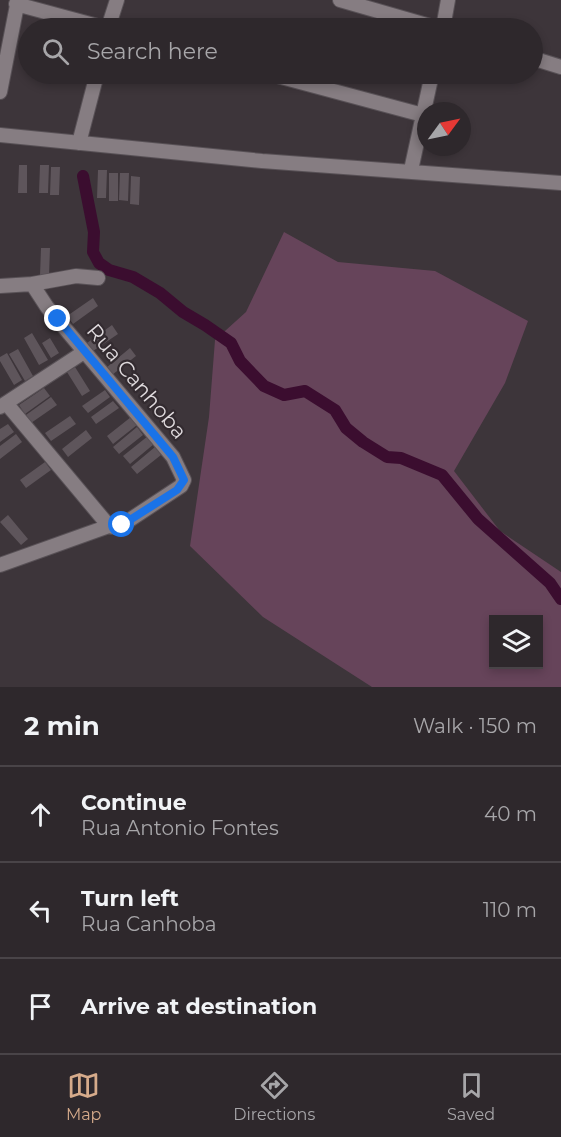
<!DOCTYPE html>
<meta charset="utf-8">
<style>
:root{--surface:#2e282c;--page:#363034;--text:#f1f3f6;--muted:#a7a6a9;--line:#494448;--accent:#d6ab8b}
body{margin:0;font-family:Montserrat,sans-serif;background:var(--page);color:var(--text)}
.controls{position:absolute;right:18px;bottom:18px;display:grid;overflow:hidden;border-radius:0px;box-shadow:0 3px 9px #0003}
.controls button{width:54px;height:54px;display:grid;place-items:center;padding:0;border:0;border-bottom:2px solid var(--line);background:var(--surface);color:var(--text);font:30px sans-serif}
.compass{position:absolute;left:417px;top:102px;width:54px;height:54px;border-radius:50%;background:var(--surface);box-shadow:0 3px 9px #0003;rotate:57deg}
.stop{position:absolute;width:18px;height:18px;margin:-14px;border:4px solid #1a73e8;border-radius:50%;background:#fff}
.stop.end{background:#1a73e8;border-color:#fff;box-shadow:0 2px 6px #0008}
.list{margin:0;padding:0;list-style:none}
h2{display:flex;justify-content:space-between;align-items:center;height:78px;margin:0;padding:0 24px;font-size:26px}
h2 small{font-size:20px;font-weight:400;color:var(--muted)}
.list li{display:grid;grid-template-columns:39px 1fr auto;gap:18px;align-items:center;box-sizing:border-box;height:96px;padding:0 24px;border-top:2px solid var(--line)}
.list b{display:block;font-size:22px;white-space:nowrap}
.list p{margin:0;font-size:20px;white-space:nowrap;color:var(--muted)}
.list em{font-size:20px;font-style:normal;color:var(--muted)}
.icon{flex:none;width:33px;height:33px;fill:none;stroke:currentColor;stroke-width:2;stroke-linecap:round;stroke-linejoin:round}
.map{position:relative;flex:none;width:561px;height:687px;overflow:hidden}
.search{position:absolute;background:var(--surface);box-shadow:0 3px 9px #0003;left:18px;right:18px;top:18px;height:66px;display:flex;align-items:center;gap:15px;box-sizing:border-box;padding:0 21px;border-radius:33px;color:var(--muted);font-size:22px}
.sheet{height:366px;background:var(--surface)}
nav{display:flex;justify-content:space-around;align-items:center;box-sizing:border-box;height:84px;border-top:2px solid var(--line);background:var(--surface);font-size:16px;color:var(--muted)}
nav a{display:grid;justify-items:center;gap:3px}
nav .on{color:var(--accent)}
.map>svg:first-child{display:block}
.green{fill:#66445a;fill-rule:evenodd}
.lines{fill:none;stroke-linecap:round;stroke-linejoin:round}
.canal{stroke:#3b0d2f;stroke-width:12}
.building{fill:#5e555b}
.street-casing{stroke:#585156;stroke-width:16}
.street{stroke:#867d82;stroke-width:14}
.route{stroke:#1a73e8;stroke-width:8}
.labels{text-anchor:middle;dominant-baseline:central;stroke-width:4.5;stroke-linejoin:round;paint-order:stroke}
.street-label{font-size:21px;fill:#dfdadd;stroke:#332b30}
</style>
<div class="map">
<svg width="561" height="687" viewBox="0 0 561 687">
<rect width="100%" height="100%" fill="#3d353a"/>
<path class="green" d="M284,232L338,262L435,271L528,321L505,383L454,471L500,531L561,572V687H372L263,617L190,546L209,417L215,340L246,312ZM494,620H538V664H494Z"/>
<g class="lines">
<path class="canal" d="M83,176L94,232L93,252L99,263L109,270L133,277L160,293L183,312L205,325L231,343L240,361L264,386L284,395L305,391L335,410L346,428L363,442L387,457L401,458L442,475L478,519L550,583L561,599"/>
</g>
<path class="building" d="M19,165H27V193H18Z
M40,165H49L48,193H39Z
M51,167H60L59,195H50Z
M98,170H107L106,198H97Z
M109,173H118V201H109Z
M120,173H129L128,201L119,200Z
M131,176L140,177L139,205L130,204Z
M41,248H50L49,276H40Z
M93,298L98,306L73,324L67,316Z
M112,325L118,334L93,351L87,343Z
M32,333L48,360L39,365L24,338Z
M50,338L59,353L51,358L42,343Z
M130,348L136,356L112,375L106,368Z
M18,349L33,376L25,381L9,354Z
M7,353L22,380L14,385L0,361V357Z
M75,367L90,391L82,396L67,372Z
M44,388L50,396L25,414L19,405Z
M105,390L110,397L88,413L82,406Z
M51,397L57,405L31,423L26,415Z
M113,401L119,408L96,424L91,417Z
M70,416L76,424L51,441L45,433Z
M131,417L137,425L113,444L107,436Z
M8,424L14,432L0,442V429Z
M137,427L143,435L119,454L113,447Z
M86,430L92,438L68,457L62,449Z
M16,434L22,442L0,459V446Z
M148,436L154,444L130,464L123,456Z
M155,447L161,455L137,474L131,467Z
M45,462L51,470L26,488L20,480Z
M8,515L28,539L21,545L0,522Z"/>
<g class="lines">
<defs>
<path id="street" d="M340,0L437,28
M16,4L105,28
M108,28L117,0
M443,28L448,0
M532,58L561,67
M270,74L423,115
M0,92L18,0
M0,135L262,161L561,183
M79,143L97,74
M411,170L432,74
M0,286L32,284L76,276L98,278
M6,403L109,526L115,527L122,525L181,486L184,480L173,457L47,307L32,284
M0,407L84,352
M0,565L109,526"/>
</defs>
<use href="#street" class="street-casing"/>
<use href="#street" class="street"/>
</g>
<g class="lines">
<path class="route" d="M58,319L173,457L184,480L177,490L122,525"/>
</g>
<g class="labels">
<g class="street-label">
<text transform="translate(137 381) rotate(50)">Rua Canhoba</text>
</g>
</g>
</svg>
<div class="controls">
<button><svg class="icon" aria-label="layers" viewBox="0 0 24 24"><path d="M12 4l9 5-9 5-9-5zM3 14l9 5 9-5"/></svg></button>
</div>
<svg class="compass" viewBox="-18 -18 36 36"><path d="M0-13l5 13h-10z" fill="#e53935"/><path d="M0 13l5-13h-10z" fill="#a7a6a9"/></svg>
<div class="stop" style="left:122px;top:525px"></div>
<div class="stop end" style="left:58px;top:319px"></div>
<div class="search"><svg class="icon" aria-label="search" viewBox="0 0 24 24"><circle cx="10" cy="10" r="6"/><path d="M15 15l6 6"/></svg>Search here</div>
</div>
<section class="sheet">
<h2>2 min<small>Walk · 150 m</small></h2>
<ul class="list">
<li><svg class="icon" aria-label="ahead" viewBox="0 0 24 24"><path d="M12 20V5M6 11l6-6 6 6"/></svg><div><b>Continue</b><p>Rua Antonio Fontes</p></div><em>40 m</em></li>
<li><svg class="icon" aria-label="left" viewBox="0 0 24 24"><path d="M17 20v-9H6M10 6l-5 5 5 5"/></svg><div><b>Turn left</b><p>Rua Canhoba</p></div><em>110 m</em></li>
<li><svg class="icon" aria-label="arrive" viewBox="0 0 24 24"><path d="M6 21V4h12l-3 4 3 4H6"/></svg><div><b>Arrive at destination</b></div></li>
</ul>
</section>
<nav>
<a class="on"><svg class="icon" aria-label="map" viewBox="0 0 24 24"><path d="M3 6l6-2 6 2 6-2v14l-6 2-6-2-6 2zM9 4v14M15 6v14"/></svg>Map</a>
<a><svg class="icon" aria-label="directions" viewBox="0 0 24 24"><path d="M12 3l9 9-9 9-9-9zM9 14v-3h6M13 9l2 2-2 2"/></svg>Directions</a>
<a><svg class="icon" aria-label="saved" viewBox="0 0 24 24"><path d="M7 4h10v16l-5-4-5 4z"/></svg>Saved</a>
</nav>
